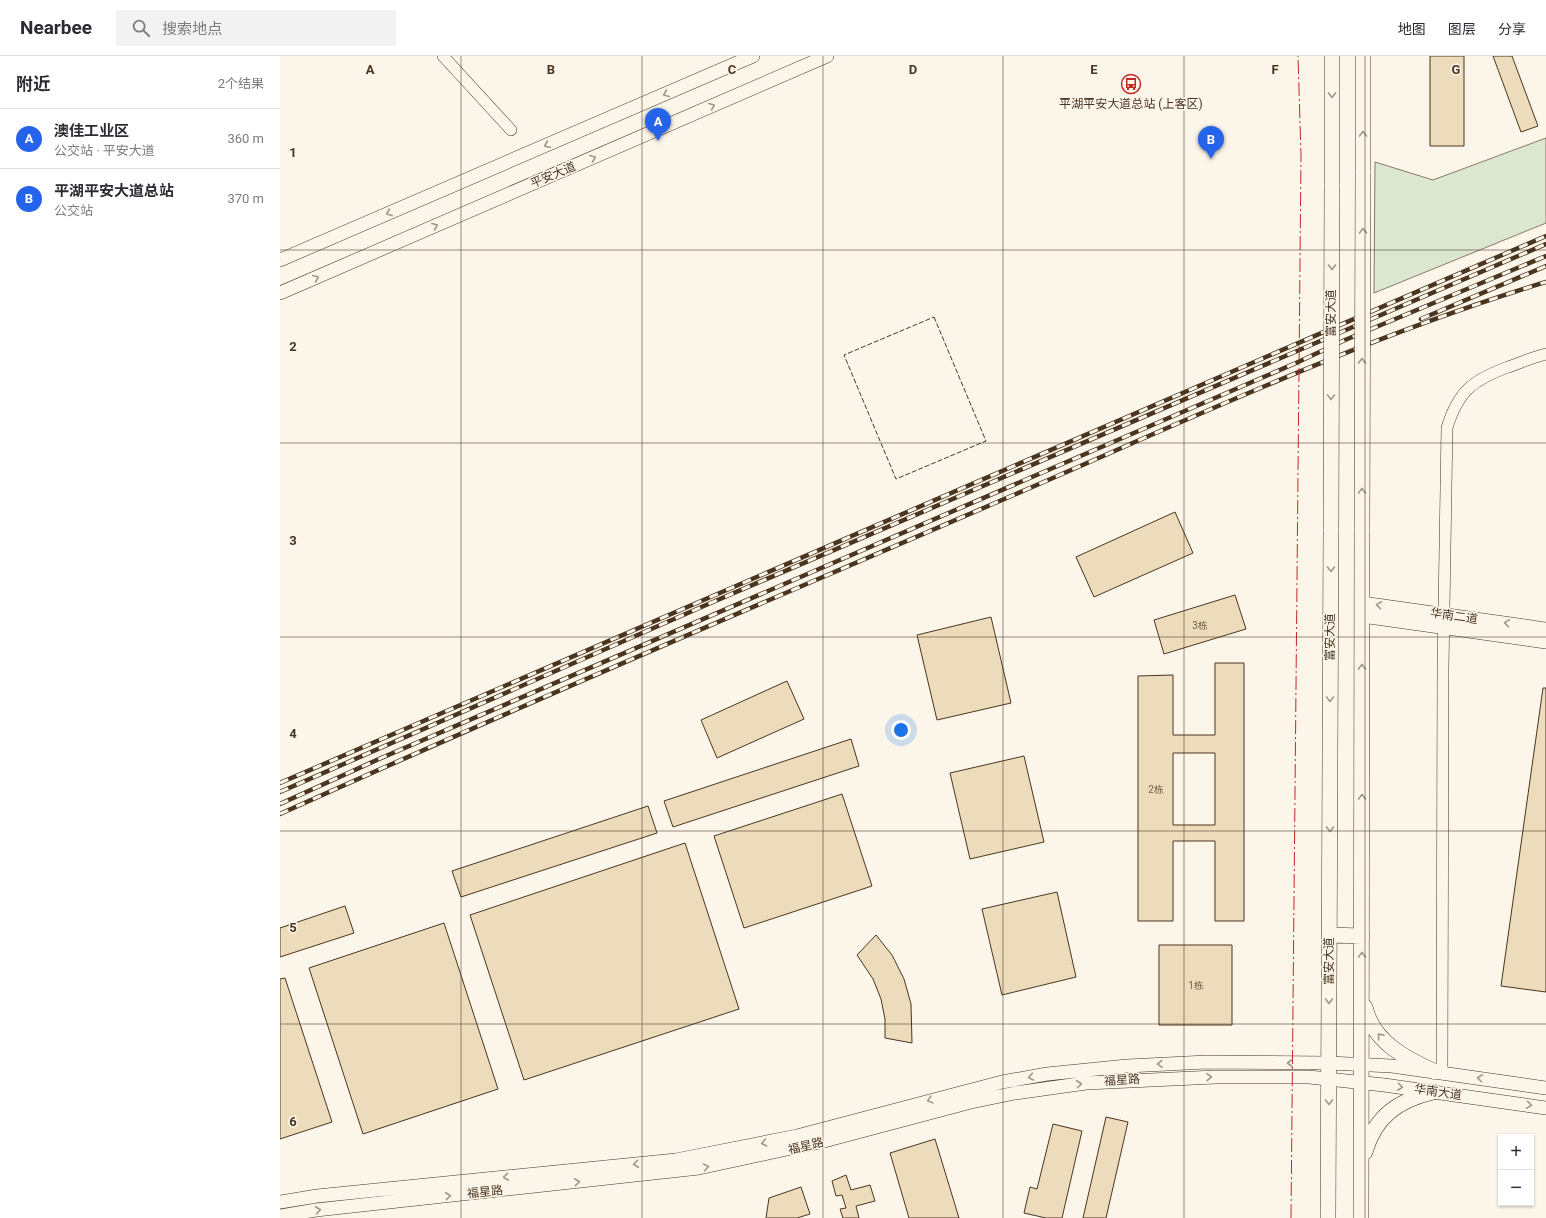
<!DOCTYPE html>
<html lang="zh">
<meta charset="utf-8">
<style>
:root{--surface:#fff;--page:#f2f2f3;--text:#2b2b33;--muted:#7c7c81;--line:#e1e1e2;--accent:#2563eb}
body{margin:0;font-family:Roboto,"Noto Sans SC",sans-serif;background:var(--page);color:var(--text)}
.controls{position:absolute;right:12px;bottom:12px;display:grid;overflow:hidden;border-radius:0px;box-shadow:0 1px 3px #0004}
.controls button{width:36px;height:36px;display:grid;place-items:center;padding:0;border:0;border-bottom:1px solid var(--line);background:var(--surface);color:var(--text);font:20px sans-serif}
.you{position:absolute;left:621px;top:674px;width:14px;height:14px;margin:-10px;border:3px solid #fff;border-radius:50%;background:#1a73e8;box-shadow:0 0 0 6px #1a73e833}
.badge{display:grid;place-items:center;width:26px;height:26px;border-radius:50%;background:var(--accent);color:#fff;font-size:13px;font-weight:700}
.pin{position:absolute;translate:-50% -33px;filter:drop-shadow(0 1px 2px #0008)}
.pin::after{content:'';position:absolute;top:21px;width:14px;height:12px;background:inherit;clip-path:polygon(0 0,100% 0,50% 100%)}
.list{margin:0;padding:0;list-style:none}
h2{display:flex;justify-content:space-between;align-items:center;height:52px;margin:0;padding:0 16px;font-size:17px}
h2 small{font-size:13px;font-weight:400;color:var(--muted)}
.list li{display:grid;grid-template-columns:26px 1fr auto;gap:12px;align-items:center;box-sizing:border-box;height:60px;padding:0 16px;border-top:1px solid var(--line)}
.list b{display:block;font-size:15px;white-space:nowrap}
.list p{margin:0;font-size:13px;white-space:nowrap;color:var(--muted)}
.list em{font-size:13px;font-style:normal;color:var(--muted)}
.icon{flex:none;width:22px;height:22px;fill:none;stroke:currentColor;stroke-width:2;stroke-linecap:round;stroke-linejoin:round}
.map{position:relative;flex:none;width:1266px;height:1162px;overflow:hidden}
header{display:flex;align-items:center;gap:24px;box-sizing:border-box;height:56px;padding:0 20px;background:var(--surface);border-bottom:1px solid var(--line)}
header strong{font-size:19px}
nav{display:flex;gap:22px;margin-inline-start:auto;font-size:14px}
.search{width:280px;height:36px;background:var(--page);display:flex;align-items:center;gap:10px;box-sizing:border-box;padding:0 14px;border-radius:0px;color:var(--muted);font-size:15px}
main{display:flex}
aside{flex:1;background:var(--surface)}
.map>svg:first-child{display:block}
.green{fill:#dce7d0;stroke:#887966}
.building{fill:#ecdcbc;stroke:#4a3520;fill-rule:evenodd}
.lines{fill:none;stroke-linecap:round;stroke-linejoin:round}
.minor-casing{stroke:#4a3520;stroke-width:12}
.tertiary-casing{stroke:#4a3520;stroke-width:14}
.secondary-casing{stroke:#4a3520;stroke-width:16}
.minor{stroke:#fbf6e9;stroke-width:11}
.tertiary{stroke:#fbf6e9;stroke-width:13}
.secondary{stroke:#fbf6e9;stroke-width:15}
.rail-casing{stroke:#4a3520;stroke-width:4.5}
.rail{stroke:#fbf6e9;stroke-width:3;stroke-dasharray:9;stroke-linecap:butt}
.secondary-bridge-casing{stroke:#4a3520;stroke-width:16;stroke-linecap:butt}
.secondary-bridge{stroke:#fbf6e9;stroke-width:15}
.fence{stroke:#4a3520;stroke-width:1;stroke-dasharray:5 2;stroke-linecap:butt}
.power{stroke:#c62828;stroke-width:1;stroke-dasharray:14 3 2 3;stroke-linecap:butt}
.oneway{stroke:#a29684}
.grid{fill:none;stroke:#4a3520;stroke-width:1;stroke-opacity:0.55}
.labels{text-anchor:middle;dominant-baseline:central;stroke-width:3;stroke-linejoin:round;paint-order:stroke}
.number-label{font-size:10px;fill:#725f47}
.poi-label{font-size:12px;fill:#4a3520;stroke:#fbf6e9}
.street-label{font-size:12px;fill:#4a3520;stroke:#fbf6e9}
.grid-label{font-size:13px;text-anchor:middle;font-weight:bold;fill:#4a3520;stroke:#fbf6e9;stroke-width:3;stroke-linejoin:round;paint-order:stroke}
</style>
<header>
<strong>Nearbee</strong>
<div class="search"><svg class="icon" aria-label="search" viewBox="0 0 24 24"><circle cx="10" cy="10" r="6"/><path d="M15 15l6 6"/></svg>搜索地点</div>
<nav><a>地图</a><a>图层</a><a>分享</a></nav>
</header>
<main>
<aside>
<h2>附近<small>2个结果</small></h2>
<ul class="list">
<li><span class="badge">A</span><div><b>澳佳工业区</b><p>公交站 · 平安大道</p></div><em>360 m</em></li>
<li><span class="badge">B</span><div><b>平湖平安大道总站</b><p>公交站</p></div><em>370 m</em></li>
</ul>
</aside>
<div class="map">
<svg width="1266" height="1162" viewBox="0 0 1266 1162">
<rect width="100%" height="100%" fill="#fbf6e9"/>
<path class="green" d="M1266,82V167L1094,237L1095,106L1153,124Z"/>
<path class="building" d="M1150,0H1184V90H1150Z
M1213,0H1232L1258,70L1241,76Z
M895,456L913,497L814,541L796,501Z
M955,539L966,573L884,598L874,564Z
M711,561L731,647L657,664L637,579Z
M935,607H964V865H935V785H893V865H858V620L893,619V679H935ZM893,697H935V769H893Z
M507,625L524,663L437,702L421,664Z
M1263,632H1266V936L1221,930Z
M571,683L579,710L393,771L384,745Z
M744,700L764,786L690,803L670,717Z
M562,738L592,830L464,872L434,780Z
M368,750L377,777L181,841L172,815Z
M405,787L459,953L244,1024L190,859Z
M777,836L796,921L722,939L702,853Z
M65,850L74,877L0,901V872Z
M164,867L218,1033L83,1078L29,912Z
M596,879L612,899L624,923L631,948L632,987L605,982V963L601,943L593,923L577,899Z
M879,889H952V969H879Z
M5,922L52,1066L0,1083V923Z
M826,1061L848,1066L826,1162H803Z
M773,1068L802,1075L782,1162H766L744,1157L750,1131L757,1133Z
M655,1083L679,1162H629L610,1097Z
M566,1119L571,1134L590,1129L595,1145L576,1150L579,1162H563L560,1153L566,1152L562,1139L556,1140L552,1125Z
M521,1131L530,1158L517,1162H486L489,1142Z"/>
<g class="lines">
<defs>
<path id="minor" d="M163,0L231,74
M1162,1017L1163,612L1167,372C1178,335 1193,324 1228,311C1240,307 1253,301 1266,298"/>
<path id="tertiary" d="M0,204L473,0
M0,237L547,0
M1082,547L1266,573
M1082,560L1266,586
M0,1146L37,1140L396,1104L517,1080L722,1026L767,1018L847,1010L927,1006L1049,1007L1112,1010L1266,1032
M0,1160L36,1154L419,1112L544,1085L691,1046L735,1037L806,1027L936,1021H1029L1104,1029L1266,1052"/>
<path id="secondary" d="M1083,117V0
M1052,130V0
M1049,879L1082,880
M1085,951C1093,986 1126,1003 1156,1016
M1085,1096C1095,1060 1119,1044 1153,1036
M1048,1162L1051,474
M1081,1162L1082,474"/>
</defs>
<use href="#minor" class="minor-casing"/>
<use href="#tertiary" class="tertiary-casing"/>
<use href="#secondary" class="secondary-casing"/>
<use href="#minor" class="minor"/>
<use href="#tertiary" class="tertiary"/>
<use href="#secondary" class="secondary"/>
<defs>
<path id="rail" d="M1141,263L1266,210
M0,727L1266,180
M0,736L426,549L1266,188
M0,748L99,703L1016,307L1065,284L1266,200
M0,758C239,650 481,548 722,444C901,367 1079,283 1266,226"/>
</defs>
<use href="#rail" class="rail-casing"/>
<use href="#rail" class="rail"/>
<defs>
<path id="secondary-bridge" d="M1051,474L1052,130
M1082,474L1083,117"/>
</defs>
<use href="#secondary-bridge" class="secondary-bridge-casing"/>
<use href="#secondary-bridge" class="secondary-bridge"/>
<path class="fence" d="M654,261L706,385L616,423L564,299Z"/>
<path class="power" d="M1011,1162L1021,100L1018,0"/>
</g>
<defs><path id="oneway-chevron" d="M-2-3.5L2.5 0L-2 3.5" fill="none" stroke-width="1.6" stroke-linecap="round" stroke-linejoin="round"/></defs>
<g class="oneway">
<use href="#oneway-chevron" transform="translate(386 38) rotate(157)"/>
<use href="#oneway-chevron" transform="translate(1052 39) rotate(90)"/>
<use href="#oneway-chevron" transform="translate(432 50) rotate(-23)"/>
<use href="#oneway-chevron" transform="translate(1083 78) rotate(-90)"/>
<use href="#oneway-chevron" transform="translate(267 89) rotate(157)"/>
<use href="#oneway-chevron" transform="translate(313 102) rotate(-23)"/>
<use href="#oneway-chevron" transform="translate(109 157) rotate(157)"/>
<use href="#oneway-chevron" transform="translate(155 170) rotate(-23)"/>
<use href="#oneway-chevron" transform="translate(1083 175) rotate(-90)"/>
<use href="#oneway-chevron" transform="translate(1052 211) rotate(90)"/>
<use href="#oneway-chevron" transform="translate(36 222) rotate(-23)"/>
<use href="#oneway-chevron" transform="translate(1082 305) rotate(-90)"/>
<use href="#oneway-chevron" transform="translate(1051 341) rotate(90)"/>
<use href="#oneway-chevron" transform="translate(1082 435) rotate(-90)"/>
<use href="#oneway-chevron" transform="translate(1051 513) rotate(90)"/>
<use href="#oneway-chevron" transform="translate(1099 549) rotate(-172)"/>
<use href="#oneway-chevron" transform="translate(1227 567) rotate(-172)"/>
<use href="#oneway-chevron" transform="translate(1082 611) rotate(-90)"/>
<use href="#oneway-chevron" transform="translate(1050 643) rotate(90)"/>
<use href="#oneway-chevron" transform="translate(1082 741) rotate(-90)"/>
<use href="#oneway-chevron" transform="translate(1050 773) rotate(90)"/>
<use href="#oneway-chevron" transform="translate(1082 899) rotate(-90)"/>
<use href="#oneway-chevron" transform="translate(1049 945) rotate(90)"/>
<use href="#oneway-chevron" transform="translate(1100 980) rotate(-132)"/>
<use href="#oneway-chevron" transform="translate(1010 1007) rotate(-180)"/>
<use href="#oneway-chevron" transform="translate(880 1008) rotate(177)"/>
<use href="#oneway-chevron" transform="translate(751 1021) rotate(170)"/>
<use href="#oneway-chevron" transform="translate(929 1021) rotate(-2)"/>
<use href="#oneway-chevron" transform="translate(1200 1022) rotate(-172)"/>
<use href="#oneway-chevron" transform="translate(799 1028) rotate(-7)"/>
<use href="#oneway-chevron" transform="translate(1120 1031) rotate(8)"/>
<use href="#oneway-chevron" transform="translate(650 1044) rotate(165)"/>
<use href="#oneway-chevron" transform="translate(1049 1046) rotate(90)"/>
<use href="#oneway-chevron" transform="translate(1249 1049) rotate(8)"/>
<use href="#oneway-chevron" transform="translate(484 1087) rotate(168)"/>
<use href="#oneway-chevron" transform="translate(356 1108) rotate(174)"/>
<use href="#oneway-chevron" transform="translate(426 1111) rotate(-10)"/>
<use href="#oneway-chevron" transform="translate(226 1121) rotate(174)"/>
<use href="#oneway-chevron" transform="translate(297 1126) rotate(-6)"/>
<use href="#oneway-chevron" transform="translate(168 1140) rotate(-6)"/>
<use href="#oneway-chevron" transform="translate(38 1154) rotate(-7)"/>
</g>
<path class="grid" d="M181,0V1162M362,0V1162M543,0V1162M723,0V1162M904,0V1162M1085,0V1162M0,194H1266M0,387H1266M0,581H1266M0,775H1266M0,968H1266"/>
<defs>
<symbol id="bus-ring" viewBox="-11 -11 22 22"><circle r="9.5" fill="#fbf6e9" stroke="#c62828" stroke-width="1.5"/><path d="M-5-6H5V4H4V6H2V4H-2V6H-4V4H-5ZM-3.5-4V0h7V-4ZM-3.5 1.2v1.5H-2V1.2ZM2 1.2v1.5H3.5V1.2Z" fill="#c62828"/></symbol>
</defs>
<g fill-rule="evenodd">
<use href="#bus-ring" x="840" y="17" width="22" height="22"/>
</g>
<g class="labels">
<g class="number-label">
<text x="920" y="569">3栋</text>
<text x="876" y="733">2栋</text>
<text x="916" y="929">1栋</text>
</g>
<g class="poi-label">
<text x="851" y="48">平湖平安大道总站 (上客区)</text>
</g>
<g class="street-label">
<text transform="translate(273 119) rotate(-23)">平安大道</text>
<text transform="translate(1051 257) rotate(-90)">富安大道</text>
<text transform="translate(1174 560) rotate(8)">华南二道</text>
<text transform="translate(1050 581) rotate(-90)">富安大道</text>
<text transform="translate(1049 905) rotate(-90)">富安大道</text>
<text transform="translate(842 1024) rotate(-4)">福星路</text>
<text transform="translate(1158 1036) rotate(8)">华南大道</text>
<text transform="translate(526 1090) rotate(-13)">福星路</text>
<text transform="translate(205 1136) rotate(-6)">福星路</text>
</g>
</g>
<g class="grid-label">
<text x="90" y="18">A</text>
<text x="271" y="18">B</text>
<text x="452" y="18">C</text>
<text x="633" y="18">D</text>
<text x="814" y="18">E</text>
<text x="995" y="18">F</text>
<text x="1176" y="18">G</text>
<text x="13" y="101">1</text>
<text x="13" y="295">2</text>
<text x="13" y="489">3</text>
<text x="13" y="682">4</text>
<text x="13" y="876">5</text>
<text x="13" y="1070">6</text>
</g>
</svg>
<div class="controls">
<button>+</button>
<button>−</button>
</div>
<div class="you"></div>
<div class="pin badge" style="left:378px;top:85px">A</div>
<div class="pin badge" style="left:931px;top:103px">B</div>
</div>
</main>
